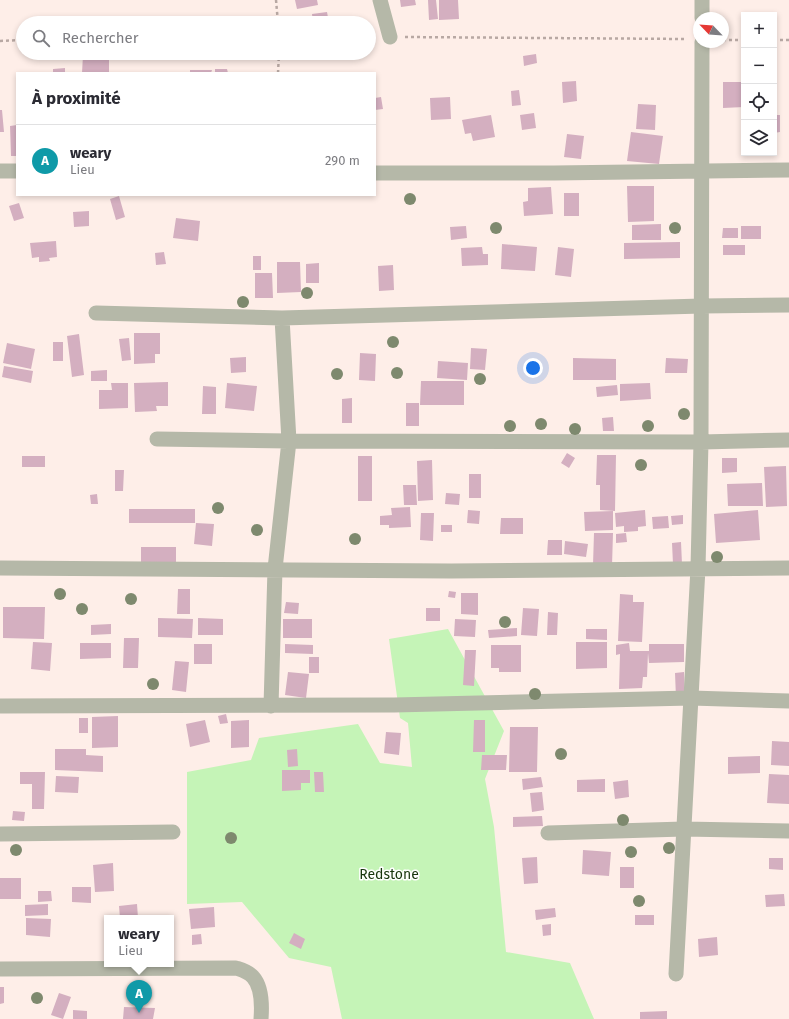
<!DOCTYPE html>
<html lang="fr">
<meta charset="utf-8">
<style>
:root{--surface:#fff;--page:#f7f7f7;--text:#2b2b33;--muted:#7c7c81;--line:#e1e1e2;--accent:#288333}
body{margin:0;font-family:"Fira Sans",sans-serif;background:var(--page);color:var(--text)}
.controls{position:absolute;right:12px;top:12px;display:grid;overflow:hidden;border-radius:0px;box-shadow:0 2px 6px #0003}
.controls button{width:36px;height:36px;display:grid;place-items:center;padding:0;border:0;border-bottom:1px solid var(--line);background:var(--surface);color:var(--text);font:20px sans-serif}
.compass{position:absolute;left:693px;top:12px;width:36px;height:36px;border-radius:50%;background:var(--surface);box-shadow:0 2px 6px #0003;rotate:295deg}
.you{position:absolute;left:533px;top:368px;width:14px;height:14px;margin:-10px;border:3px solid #fff;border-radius:50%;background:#1a73e8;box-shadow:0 0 0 6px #1a73e833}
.badge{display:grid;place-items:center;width:26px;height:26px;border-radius:50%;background:var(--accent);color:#fff;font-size:13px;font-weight:700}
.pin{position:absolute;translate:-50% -33px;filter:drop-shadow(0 1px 2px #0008)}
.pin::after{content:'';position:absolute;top:21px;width:14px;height:12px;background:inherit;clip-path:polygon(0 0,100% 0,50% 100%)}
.popup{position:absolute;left:104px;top:915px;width:70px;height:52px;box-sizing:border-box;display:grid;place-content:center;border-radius:0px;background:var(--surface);filter:drop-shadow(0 1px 3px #0005);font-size:13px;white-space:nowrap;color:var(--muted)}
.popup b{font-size:15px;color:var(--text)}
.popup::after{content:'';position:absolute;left:50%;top:100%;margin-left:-8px;border:8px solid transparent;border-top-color:var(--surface)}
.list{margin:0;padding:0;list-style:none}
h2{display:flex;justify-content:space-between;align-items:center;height:52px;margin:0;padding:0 16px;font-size:17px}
h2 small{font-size:13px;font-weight:400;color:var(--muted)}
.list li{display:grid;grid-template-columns:26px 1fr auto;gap:12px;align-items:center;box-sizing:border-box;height:72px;padding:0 16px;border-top:1px solid var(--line)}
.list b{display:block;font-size:15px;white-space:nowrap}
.list p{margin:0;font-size:13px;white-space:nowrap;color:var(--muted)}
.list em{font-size:13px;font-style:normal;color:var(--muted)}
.icon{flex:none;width:22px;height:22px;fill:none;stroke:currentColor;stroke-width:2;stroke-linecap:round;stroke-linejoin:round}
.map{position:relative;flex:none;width:789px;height:1019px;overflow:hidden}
.search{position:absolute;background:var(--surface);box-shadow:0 2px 6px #0003;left:16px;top:16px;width:360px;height:44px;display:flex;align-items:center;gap:10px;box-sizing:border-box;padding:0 14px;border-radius:22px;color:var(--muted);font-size:15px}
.panel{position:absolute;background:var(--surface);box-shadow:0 2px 6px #0003;left:16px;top:72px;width:360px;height:124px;border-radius:0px}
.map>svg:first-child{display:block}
.green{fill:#c5f4b7}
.building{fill:#d4afc0}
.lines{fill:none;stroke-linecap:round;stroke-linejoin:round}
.path{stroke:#b8a8a3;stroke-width:2.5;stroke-dasharray:3 3;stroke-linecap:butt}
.street{stroke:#b5b8a8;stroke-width:15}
.tree{fill:#7e896e}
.labels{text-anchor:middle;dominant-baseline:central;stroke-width:3;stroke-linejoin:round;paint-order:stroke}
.park-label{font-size:14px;fill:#16360b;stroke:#fff}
</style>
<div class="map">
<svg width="789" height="1019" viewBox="0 0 789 1019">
<rect width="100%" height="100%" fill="#feeee8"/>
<path class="green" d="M448,629L504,731L485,779L494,827L506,952L570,963L594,1019H342L331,967L289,958L242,902L187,904V772L251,760L259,738L358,724L380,763L412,767L408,723L400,718L389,639Z"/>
<path class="building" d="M295,0H317L318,5L297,9Z
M400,0H415L416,5L401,7Z
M428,0H436L438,19L429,20Z
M439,0H458L459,19L439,20Z
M327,12L329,23H313L312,14Z
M114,53H127L128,59L115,60Z
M536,54L537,63L524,66L523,56Z
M83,55L109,56V73H82Z
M65,68V73H53V69Z
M215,69H227L228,73H215Z
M190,70H212L211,73H190Z
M576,81L577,101L563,103L562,82Z
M723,82H744V107L723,108Z
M519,90L521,105L512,106L511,91Z
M381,97L383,109L375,110V98Z
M450,97L451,119L431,120L430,98Z
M638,104L656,105L655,130L636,129Z
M0,110H2L4,132H0Z
M534,113L536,128L522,130L520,115Z
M491,115L495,137L473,141L471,133L465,134L462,120Z
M774,115H780V132L774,133Z
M17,125V156H11L10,126Z
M631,132L663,136L659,164L627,161Z
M567,134L584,136L581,159L564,157Z
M627,186H654V221L628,222Z
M551,187L553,214L524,216L523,202L528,201V188Z
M564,193H579V216H564Z
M119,196L125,217L116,220L110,199Z
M19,203L24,218L14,221L9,206Z
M89,211V226L74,227L73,212Z
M176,218L200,221L198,241L173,238Z
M661,224V240H632V225Z
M466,226L467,238L451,240L450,227Z
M741,226H761V239H741Z
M723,228H738V238H722Z
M56,241L57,257L49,258L50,261L39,262V257L32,258L30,243Z
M680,242V258L624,259V243Z
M502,244L537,247L535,271L501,269Z
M723,245H745V255H723Z
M482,247L483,254H488V265L462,266L461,248Z
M558,247L574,249L571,277L555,275Z
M164,252L166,264L156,265L155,253Z
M253,256H261V270H253Z
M277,262H300L301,292L277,293Z
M319,263V283H306V264Z
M393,265L394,290L379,291L378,266Z
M255,273H272L273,298H255Z
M134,333H160V354H155V363L134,364Z
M79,334L84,375L72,377L67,336Z
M129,338L131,360L122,361L119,339Z
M53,342H63V361H53Z
M7,343L35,349L31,369L3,363Z
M471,348L487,349L485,370L470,369Z
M360,353L376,354L375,381L359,380Z
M246,357V372L231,373L230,358Z
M573,358L616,359V380H573Z
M666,358L688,359L687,373H665Z
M438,361L468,363L467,380L437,378Z
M4,366L33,371L31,383L2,377Z
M107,370V381H91V371Z
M421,381H464V405H420Z
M168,382V406H156L157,411L135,412L134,383Z
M111,383H128V408L99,409V390H112Z
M227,383L257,386L254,411L225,408Z
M650,383L651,399L620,401V384Z
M617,385L618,395L597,397L596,387Z
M203,386L216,387V414H202Z
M352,398V423H342V399Z
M406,403H419V426H406Z
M613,417L614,431H603L602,418Z
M567,453L575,458L569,468L561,463Z
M597,455H616L615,511L600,510V485H596Z
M22,456H45V467H22Z
M358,456H372V501H358Z
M722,458H737V472L722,473Z
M432,460L433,500L418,501L417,461Z
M786,466L787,506L766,507L764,467Z
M115,470H124L123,491H115Z
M469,474H481V498H469Z
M762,483L763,506H728L727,484Z
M403,485H416L417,505H404Z
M446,493L460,494L459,505L445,504Z
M97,494L98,504H91L90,495Z
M410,507L411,527L389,528V525H380V516L392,515L391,508Z
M129,509H195V523H129Z
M468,510L480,511L479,524L467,523Z
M645,510L646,526L638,527V531L624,532V526L616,527L615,513Z
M758,510L760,540L716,543L714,514Z
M613,511V530L585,531L584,512Z
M421,513H434L433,541L420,540Z
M683,515V524L672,525L671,516Z
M668,516L669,528L653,529L652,517Z
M501,518H523V534H500Z
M196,523L214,524L212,546L194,544Z
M441,525H452V532H441Z
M594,533H613L612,566L593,565Z
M626,533L627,542L616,543V534Z
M548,540H562V555H547Z
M565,541L588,544L586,557L564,554Z
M681,542L682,564H673L672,543Z
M141,547H176V563L141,562Z
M178,589H190V614H177Z
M449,591L456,592L455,598L448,597Z
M461,593H478V615L461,614Z
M620,594L633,595V602H644L642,642L618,641Z
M286,602L299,603L298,614L284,613Z
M3,607H45L44,639L3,638Z
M426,608H440V621H426Z
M523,608L539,609L537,636L521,635Z
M548,612L558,613L557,635H547Z
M158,618L193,619L192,638L158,637Z
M198,618L223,619V635H198Z
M283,619H312V638H283Z
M455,619L476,620L475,637L454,636Z
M111,624V634L91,635V625Z
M517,628V636L489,638L488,630Z
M586,629H607V640L586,639Z
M124,638H139L138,668H123Z
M33,642L52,643L50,671L31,669Z
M576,642H607V668L576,669Z
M80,643H111V658L80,659Z
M629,643L630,651H649V644H684V662L649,663L648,653L647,677H643L642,688L619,689L620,654L616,655V645Z
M194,644H212V664H194Z
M285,644L313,645V654L285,653Z
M491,645H521V672H499V668H491Z
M465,650H476L474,686L463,685Z
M309,657H319V673H309Z
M175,661L189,662L186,692L172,690Z
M288,672L309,674L306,698L285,695Z
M684,672L685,697L676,698L675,673Z
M226,714L228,723L220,724L218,716Z
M118,716V747L92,748V717Z
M79,718H88V733H79Z
M205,720L210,742L190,747L186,724Z
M249,720V747L231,748V721Z
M474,720H485V752H473Z
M510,727H538L537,772H509Z
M386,732L401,733L399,755L384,753Z
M772,741L789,742V766L771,765Z
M55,749H86V755L103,756V772L55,770Z
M297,749L298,766L288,767L287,750Z
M482,755H507L506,770H481Z
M760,756V773L728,774V757Z
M282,770H310V783H301V790L282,791Z
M20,772H45L44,809H32V784H20Z
M314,772H323L324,792H315Z
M769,774L789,775V804L767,803Z
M56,776L79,777L78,793L55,792Z
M541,777L543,787L523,790L522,779Z
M605,779V792H577V780Z
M628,780L629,797L615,799L613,782Z
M542,792L544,810L532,812L530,793Z
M13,811L25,812L24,821L12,820Z
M542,816L543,826L513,827V817Z
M583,850L611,852L609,876L582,874Z
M537,857L538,883L524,884L522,858Z
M769,858H783V870L769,869Z
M113,863L114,891L95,892L93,865Z
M620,867H634V888H620Z
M0,878H21V899H0Z
M72,887H91V903L72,902Z
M38,891H51L52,901L38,902Z
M784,894L785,906L766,907L765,895Z
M48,904V915L25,916V905Z
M137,904L138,918H120L119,906Z
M214,907L215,927L191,929L189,909Z
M555,908L556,917L536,920L535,910Z
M635,915H654V925H635Z
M26,918L51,919L50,937L26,935Z
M551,924V935L543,936L542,925Z
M294,933L305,939L301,949L289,943Z
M201,934L202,944L192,945V935Z
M717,937L718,955L699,957L698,939Z
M0,987H4V1003L0,1004Z
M59,993L71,997L63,1019L51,1015Z
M124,1007L155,1008L153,1019H123Z
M73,1010L87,1011V1019H73Z
M667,1011V1019H640V1012Z"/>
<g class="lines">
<path class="path" d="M276,0L278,23
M405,37L686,39
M723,40H744
M774,40H789
M0,41L23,40
M278,73L279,53"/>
<path class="street" d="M380,0L390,37
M702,0V18
M0,171H17
M375,173H554L789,170
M96,313L282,318L702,306L789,305
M157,439L289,441L701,442L789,440
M0,568L451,571L789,568
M0,706L394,705L691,698L789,701
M271,706L275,569L289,441L282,318
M548,833L684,829L789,831
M0,834L173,832
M0,969L236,968C242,970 249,972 253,977C262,987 262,1006 261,1019
M676,974L698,568L701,442L702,42"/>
</g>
<g class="tree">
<circle cx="410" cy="199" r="6"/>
<circle cx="496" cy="228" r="6"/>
<circle cx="675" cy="228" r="6"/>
<circle cx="307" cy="293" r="6"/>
<circle cx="243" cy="302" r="6"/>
<circle cx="393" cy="342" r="6"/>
<circle cx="397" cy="373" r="6"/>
<circle cx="337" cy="374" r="6"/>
<circle cx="480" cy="379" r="6"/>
<circle cx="684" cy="414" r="6"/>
<circle cx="541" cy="424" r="6"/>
<circle cx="510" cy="426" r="6"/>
<circle cx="648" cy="426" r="6"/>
<circle cx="575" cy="429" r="6"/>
<circle cx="641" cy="465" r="6"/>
<circle cx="218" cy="508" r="6"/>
<circle cx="257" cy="530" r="6"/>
<circle cx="355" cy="539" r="6"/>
<circle cx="717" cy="557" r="6"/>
<circle cx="60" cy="594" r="6"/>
<circle cx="131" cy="599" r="6"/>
<circle cx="82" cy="609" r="6"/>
<circle cx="505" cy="622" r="6"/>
<circle cx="153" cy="684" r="6"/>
<circle cx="535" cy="694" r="6"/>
<circle cx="561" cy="754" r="6"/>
<circle cx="623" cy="820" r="6"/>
<circle cx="231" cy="838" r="6"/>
<circle cx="669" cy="848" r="6"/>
<circle cx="16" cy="850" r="6"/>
<circle cx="631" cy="852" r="6"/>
<circle cx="639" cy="901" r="6"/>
<circle cx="37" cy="998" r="6"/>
</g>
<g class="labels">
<g class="park-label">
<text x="389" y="874">Redstone</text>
</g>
</g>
</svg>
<div class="controls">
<button>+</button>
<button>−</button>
<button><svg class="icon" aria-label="locate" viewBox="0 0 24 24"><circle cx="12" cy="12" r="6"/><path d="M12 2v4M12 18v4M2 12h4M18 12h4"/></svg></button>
<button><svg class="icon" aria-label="layers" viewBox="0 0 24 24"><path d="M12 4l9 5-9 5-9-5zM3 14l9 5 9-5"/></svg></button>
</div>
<svg class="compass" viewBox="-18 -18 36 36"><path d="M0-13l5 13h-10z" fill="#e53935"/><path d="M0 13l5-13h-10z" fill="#7c7c81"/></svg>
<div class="you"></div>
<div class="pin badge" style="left:139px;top:1013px;background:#0f9aa8">A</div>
<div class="popup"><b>weary</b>Lieu</div>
<div class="search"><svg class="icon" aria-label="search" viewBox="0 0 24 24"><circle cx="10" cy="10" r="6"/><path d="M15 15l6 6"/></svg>Rechercher</div>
<section class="panel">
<h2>À proximité<small></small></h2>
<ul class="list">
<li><span class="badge" style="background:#0f9aa8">A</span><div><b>weary</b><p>Lieu</p></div><em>290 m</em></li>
</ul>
</section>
</div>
